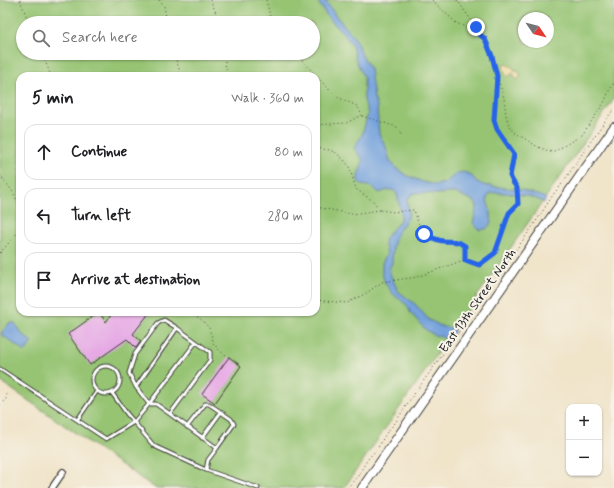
<!DOCTYPE html>
<meta charset="utf-8">
<style>
:root{--surface:#fff;--page:#f2f2f2;--text:#202124;--muted:#757577;--line:#e0e0e0}
body{margin:0;font-family:Mynerve,sans-serif;background:var(--page);color:var(--text)}
.controls{position:absolute;right:12px;bottom:12px;display:grid;overflow:hidden;border-radius:8px;box-shadow:0 1px 3px #0004}
.controls button{width:36px;height:36px;display:grid;place-items:center;padding:0;border:0;border-bottom:1px solid var(--line);background:var(--surface);color:var(--text);font:20px sans-serif}
.compass{position:absolute;left:518px;top:12px;width:36px;height:36px;border-radius:50%;background:var(--surface);box-shadow:0 1px 3px #0004;rotate:125deg}
.stop{position:absolute;width:12px;height:12px;margin:-9px;border:3px solid #2563eb;border-radius:50%;background:#fff}
.stop.end{background:#2563eb;border-color:#fff;box-shadow:0 1px 4px #0008}
.list{margin:0;padding:0;list-style:none}
h2{display:flex;justify-content:space-between;align-items:center;height:52px;margin:0;padding:0 16px;font-size:17px}
h2 small{font-size:13px;font-weight:400;color:var(--muted)}
.list li{display:grid;grid-template-columns:26px 1fr auto;gap:12px;align-items:center;box-sizing:border-box;height:56px;margin:0 8px 8px;padding:0 8px;border:1px solid var(--line);border-radius:12px}
.list b{display:block;font-size:15px;white-space:nowrap}
.list em{font-size:13px;font-style:normal;color:var(--muted)}
.icon{flex:none;width:22px;height:22px;fill:none;stroke:currentColor;stroke-width:2;stroke-linecap:round;stroke-linejoin:round}
.map{position:relative;flex:none;width:614px;height:488px;overflow:hidden}
.search{position:absolute;background:var(--surface);box-shadow:0 1px 3px #0004;left:16px;top:16px;width:304px;height:44px;display:flex;align-items:center;gap:10px;box-sizing:border-box;padding:0 14px;border-radius:22px;color:var(--muted);font-size:15px}
.panel{position:absolute;background:var(--surface);box-shadow:0 1px 3px #0004;left:16px;top:72px;width:304px;height:244px;border-radius:12px}
.map>svg:first-child{display:block}
.green{fill:#96c473;stroke:#597048;fill-rule:evenodd}
.sand{fill:#eeda9e;stroke:#857b5d}
.water{fill:#74a2dc;stroke:#485f7c}
.building{fill:#e6a9e5}
.lines{fill:none;stroke-linecap:round;stroke-linejoin:round}
.lane-casing{stroke:#3c3a36;stroke-width:5}
.street-casing{stroke:#3c3a36;stroke-width:8}
.secondary-casing{stroke:#3c3a36;stroke-width:10}
.path{stroke:#3c3a36;stroke-width:1;stroke-dasharray:1 3;stroke-linecap:butt}
.lane{stroke:#fff;stroke-width:3}
.street{stroke:#fff;stroke-width:5.5}
.secondary{stroke:#fff;stroke-width:8}
.route{stroke:#2563eb;stroke-width:5}
.labels{text-anchor:middle;dominant-baseline:central;stroke-width:4;stroke-linejoin:round;paint-order:stroke}
.street-label{font-size:13px;fill:#1c1c1c;stroke:#f7f3e8}
</style>
<div class="map">
<svg width="614" height="488" viewBox="0 0 614 488">
<rect width="100%" height="100%" fill="#f7f3e8"/>
<filter id="ink" filterUnits="userSpaceOnUse"><feTurbulence type="fractalNoise" baseFrequency=".025" numOctaves="2"/><feDisplacementMap in="SourceGraphic" scale="8" xChannelSelector="R" yChannelSelector="G"/><feConvolveMatrix kernelMatrix="1 2 1 2 8 2 1 2 1" color-interpolation-filters="sRGB"/></filter>
<filter id="wash" filterUnits="userSpaceOnUse"><feTurbulence type="fractalNoise" baseFrequency=".012" numOctaves="4" result="noise"/><feDisplacementMap in="SourceGraphic" scale="16" xChannelSelector="R" yChannelSelector="G"/><feGaussianBlur stdDeviation="0.9" result="paint"/><feColorMatrix in="noise" values="0 0 0 0 0 0 0 0 0 0 0 0 0 0 0 0 0 1.4 0 .05"/><feComposite in="paint" operator="in"/></filter>
<g filter="url(#wash)">
<rect width="100%" height="100%" fill="#f0e4c9"/>
<path class="green" d="M0,0H614V99L344,488H155L0,381ZM524,18H548V42H524ZM23,23H313V53H23ZM20,76H316V312H20Z"/>
<path class="sand" d="M506,64L514,68V70L519,71L520,76L519,79L517,80L513,73L507,77L504,71L503,66Z"/>
<path class="water" d="M317,0H325L336,16L354,37L362,55L370,69L374,98L377,106L379,134L386,147L390,161L397,169L408,176L423,182L436,185L445,183L457,173L464,172L471,175L476,181L483,185L521,190L546,198L544,203C532,194 505,192 490,193L487,198C488,208 497,220 486,229L479,230L473,223L477,207L476,203L470,199L455,193H447L438,194L415,193L412,194L407,200L409,213L408,218L397,233L393,247L392,263L389,269L391,276L398,291L415,304L429,320L443,327L452,328L454,329V333L447,341L442,337L434,335L425,329L410,312L407,305L393,294L385,283L382,273V263L387,253L384,243L385,238L399,222L401,217V213L397,194L393,190H388L379,193L373,187L362,185L358,181C357,174 362,167 363,160L354,148L362,135L368,114L364,100V78L356,61L352,45L344,34L327,16Z
M9,323H15L22,334L32,342L25,352L1,334Z"/>
<g id="blocks">
<path class="building" d="M99,312L106,322L113,312H150L133,334L141,341L136,348L127,339L90,365L68,334Z
M229,357L241,366L215,403L202,394Z"/>
</g>
</g>
<g filter="url(#ink)">
<use href="#blocks" fill-opacity="0" stroke="#3c3a36" stroke-width="1"/>
<g class="lines">
<defs>
<path id="lane" d="M92 380a14 14 0 1 1 28 0a14 14 0 1 1-28 0Z
M0,369L106,439L134,422L154,446L206,470L258,488
M136,387L177,328L210,352V360L170,414L217,448L208,460L206,470
M112,393L127,414L134,422L149,404L136,387L129,373L135,354L158,323L164,320L177,328
M149,404L196,342
M149,404H156L170,414
M78,419L97,391
M187,427L205,404H209L231,419L234,424L217,448
M202,438L221,412"/>
<path id="street" d="M52,488L63,472"/>
<path id="secondary" d="M362,488L614,127"/>
</defs>
<use href="#lane" class="lane-casing"/>
<use href="#street" class="street-casing"/>
<use href="#secondary" class="secondary-casing"/>
<path class="path" d="M20,0L29,23
M159,0L164,6L167,23
M210,0L215,10L217,23
M266,0L272,23
M432,0L456,23L478,32
M457,0L476,27L478,33L485,39L492,56L497,76L504,98L506,115L508,123L514,132L538,147L551,152L557,150L582,135L604,103L609,91L614,83
M42,53L51,76
M174,53L181,75L183,76
M225,53V64L228,76
M292,53L298,56L335,96L357,106L362,115L346,123L316,125
M362,116L397,127L401,135
M316,148L329,150L335,152L344,160L349,166L356,189L373,201L380,210L394,212L414,210L418,222L424,234C430,237 436,240 443,241C451,242 458,239 465,246V260L479,265L495,253L509,213L518,204L517,188L513,182L510,176L514,154L497,129L494,120L497,76
M0,175L13,192L20,207
M316,207L352,214L380,210
M0,253L20,230
M316,300L347,303L365,294L382,282L417,277L464,260
M191,312L204,322L209,328L214,344L220,351L229,357
M0,405L6,399V393
M347,488L358,476L367,460L377,449L387,432L395,423L409,401L469,318L481,299L533,226L555,192L559,188C577,162 595,134 614,109"/>
<use href="#lane" class="lane"/>
<use href="#street" class="street"/>
<use href="#secondary" class="secondary"/>
</g>
</g>
<g class="lines" filter="url(#ink)">
<path class="route" d="M424,234C430,237 436,240 443,241C451,242 458,240 465,246V260L479,265L495,253L509,213L518,204L517,188L513,182L510,176L514,154L497,129L494,120L497,76L492,56L485,39L478,33L476,27"/>
</g>
<g class="labels">
<g class="street-label">
<text transform="translate(478 301) rotate(-55)">East 13th Street North</text>
</g>
</g>
</svg>
<div class="controls">
<button>+</button>
<button>−</button>
</div>
<svg class="compass" viewBox="-18 -18 36 36"><path d="M0-13l5 13h-10z" fill="#e53935"/><path d="M0 13l5-13h-10z" fill="#757577"/></svg>
<div class="stop" style="left:424px;top:234px"></div>
<div class="stop end" style="left:476px;top:27px"></div>
<div class="search"><svg class="icon" aria-label="search" viewBox="0 0 24 24"><circle cx="10" cy="10" r="6"/><path d="M15 15l6 6"/></svg>Search here</div>
<section class="panel">
<h2>5 min<small>Walk · 360 m</small></h2>
<ul class="list">
<li><svg class="icon" aria-label="ahead" viewBox="0 0 24 24"><path d="M12 20V5M6 11l6-6 6 6"/></svg><div><b>Continue</b></div><em>80 m</em></li>
<li><svg class="icon" aria-label="left" viewBox="0 0 24 24"><path d="M17 20v-9H6M10 6l-5 5 5 5"/></svg><div><b>Turn left</b></div><em>280 m</em></li>
<li><svg class="icon" aria-label="arrive" viewBox="0 0 24 24"><path d="M6 21V4h12l-3 4 3 4H6"/></svg><div><b>Arrive at destination</b></div></li>
</ul>
</section>
</div>
